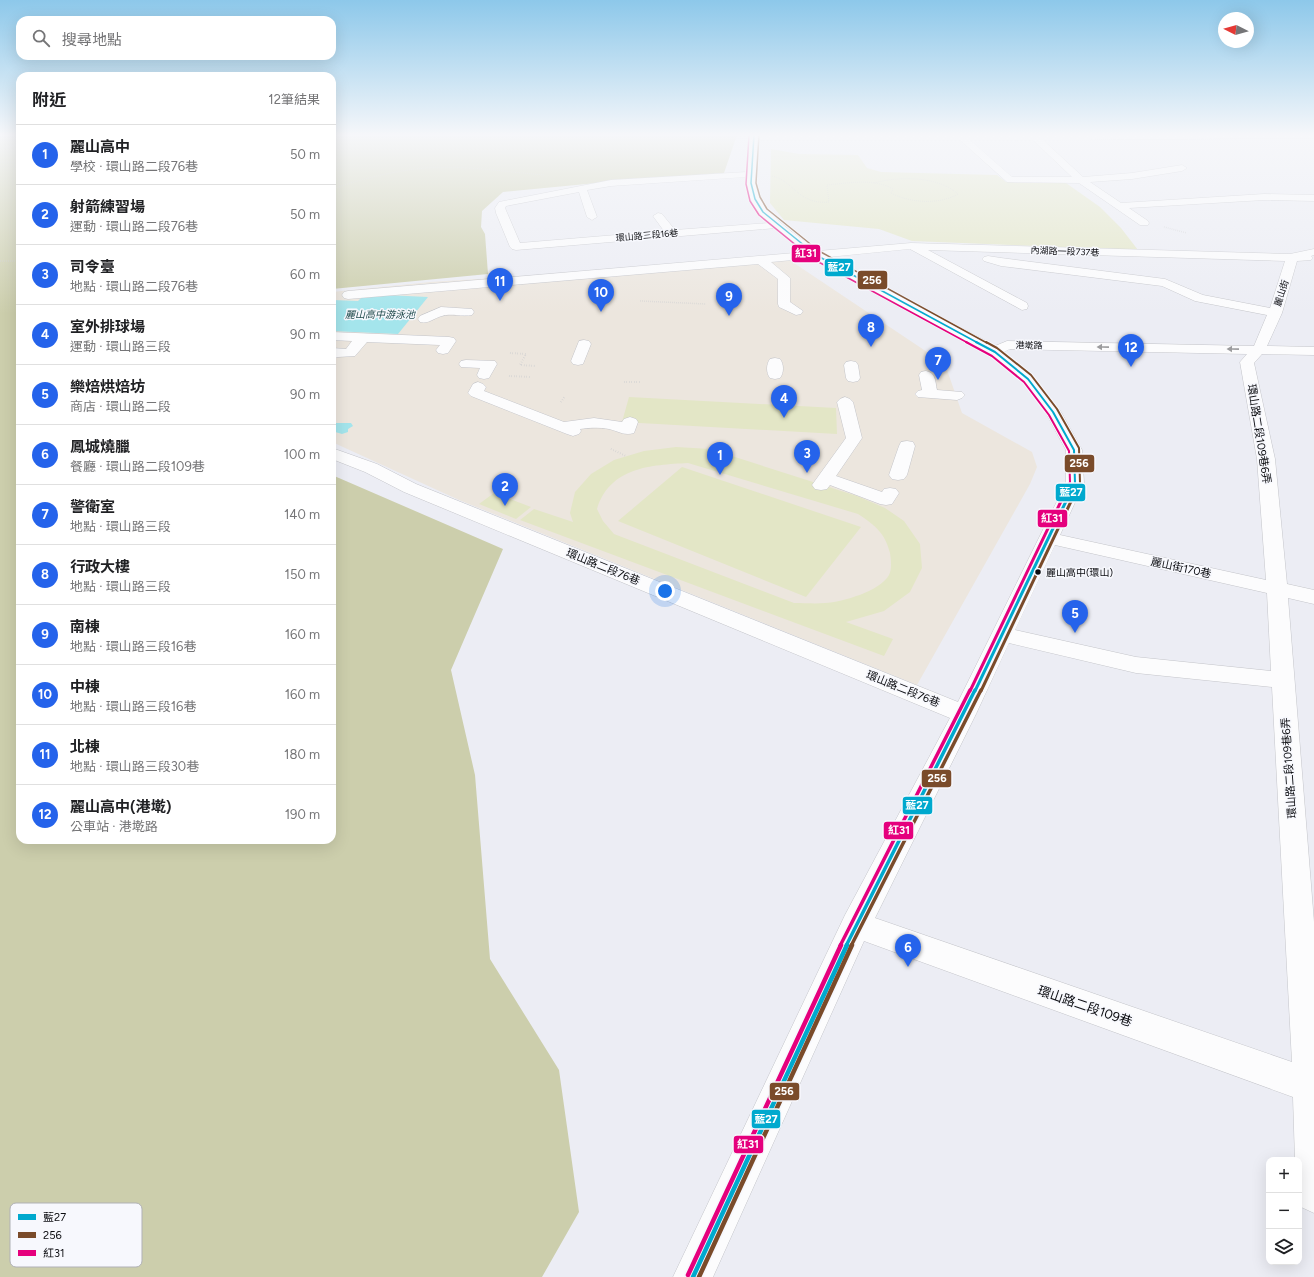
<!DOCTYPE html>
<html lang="zh-TW">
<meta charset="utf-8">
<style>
:root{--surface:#fff;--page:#f6f6f6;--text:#202124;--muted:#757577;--line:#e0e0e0;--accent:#2563eb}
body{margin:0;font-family:Figtree,"Noto Sans TC",sans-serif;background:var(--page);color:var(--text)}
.controls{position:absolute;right:12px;bottom:12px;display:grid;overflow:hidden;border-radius:8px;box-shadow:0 4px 16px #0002}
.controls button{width:36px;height:36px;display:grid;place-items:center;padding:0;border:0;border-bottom:1px solid var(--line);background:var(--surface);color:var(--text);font:20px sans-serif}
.compass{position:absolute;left:1218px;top:12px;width:36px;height:36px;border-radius:50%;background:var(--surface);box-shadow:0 4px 16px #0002;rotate:276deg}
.you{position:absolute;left:665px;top:591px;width:14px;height:14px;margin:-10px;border:3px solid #fff;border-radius:50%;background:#1a73e8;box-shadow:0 0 0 6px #1a73e833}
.badge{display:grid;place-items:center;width:26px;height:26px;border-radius:50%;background:var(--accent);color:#fff;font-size:13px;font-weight:700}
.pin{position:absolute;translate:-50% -33px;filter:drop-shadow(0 1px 2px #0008)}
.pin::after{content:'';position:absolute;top:21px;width:14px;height:12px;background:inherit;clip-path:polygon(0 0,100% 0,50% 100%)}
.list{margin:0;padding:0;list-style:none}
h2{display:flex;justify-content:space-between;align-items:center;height:52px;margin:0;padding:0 16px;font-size:17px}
h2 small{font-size:13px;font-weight:400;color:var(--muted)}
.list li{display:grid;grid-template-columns:26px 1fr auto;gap:12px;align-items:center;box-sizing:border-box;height:60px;padding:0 16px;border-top:1px solid var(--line)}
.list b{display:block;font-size:15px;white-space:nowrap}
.list p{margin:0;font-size:13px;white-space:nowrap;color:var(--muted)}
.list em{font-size:13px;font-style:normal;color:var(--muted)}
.icon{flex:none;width:22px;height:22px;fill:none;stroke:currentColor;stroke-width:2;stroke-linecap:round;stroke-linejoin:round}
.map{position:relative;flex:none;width:1314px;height:1277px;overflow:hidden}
.search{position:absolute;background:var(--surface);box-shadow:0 4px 16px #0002;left:16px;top:16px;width:320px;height:44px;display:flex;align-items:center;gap:10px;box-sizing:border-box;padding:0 14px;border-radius:12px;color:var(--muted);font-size:15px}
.panel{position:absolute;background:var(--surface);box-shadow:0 4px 16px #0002;left:16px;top:72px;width:320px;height:772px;border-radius:12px}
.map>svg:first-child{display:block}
.education{fill:#ece6de}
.green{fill:#e3e6c6;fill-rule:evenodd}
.forest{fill:#ccceac}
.water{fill:#a4e5ec}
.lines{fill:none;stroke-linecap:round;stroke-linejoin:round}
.minor-casing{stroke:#c4c5ca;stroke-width:1}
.path-far2{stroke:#cccdcf;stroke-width:1;stroke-dasharray:0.5 1.5;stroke-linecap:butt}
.path-far1{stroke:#cccdcf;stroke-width:1.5;stroke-dasharray:0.5 1.5;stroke-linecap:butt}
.path{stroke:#cccdcf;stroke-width:2;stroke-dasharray:0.5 2;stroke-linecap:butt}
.minor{fill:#fcfcfd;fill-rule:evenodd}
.bus-1-far4-casing{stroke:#f7f8fd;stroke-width:3}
.bus-1-far3-casing{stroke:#f7f8fd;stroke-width:4}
.bus-1-far2-casing{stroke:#f7f8fd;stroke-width:6}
.bus-1-far1-casing{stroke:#f7f8fd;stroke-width:6}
.bus-1-casing{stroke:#f7f8fd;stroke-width:8}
.bus-2-far4-casing{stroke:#f7f8fd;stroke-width:3}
.bus-2-far3-casing{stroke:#f7f8fd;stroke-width:4}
.bus-2-far2-casing{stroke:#f7f8fd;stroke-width:6}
.bus-2-far1-casing{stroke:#f7f8fd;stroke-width:6}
.bus-2-casing{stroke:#f7f8fd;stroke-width:8}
.bus-3-far4-casing{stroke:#f7f8fd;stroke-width:3}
.bus-3-far3-casing{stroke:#f7f8fd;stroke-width:4}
.bus-3-far2-casing{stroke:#f7f8fd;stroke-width:6}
.bus-3-far1-casing{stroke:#f7f8fd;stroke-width:6}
.bus-3-casing{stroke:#f7f8fd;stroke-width:8}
.bus-1-far4{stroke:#00a9ce;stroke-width:1.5}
.bus-1-far3{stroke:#00a9ce;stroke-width:2}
.bus-1-far2{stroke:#00a9ce;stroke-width:3}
.bus-1-far1{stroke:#00a9ce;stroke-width:3.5}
.bus-1{stroke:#00a9ce;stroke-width:4.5}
.bus-2-far4{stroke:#7a4b2a;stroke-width:1.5}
.bus-2-far3{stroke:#7a4b2a;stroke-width:2}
.bus-2-far2{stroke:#7a4b2a;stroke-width:3}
.bus-2-far1{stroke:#7a4b2a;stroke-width:3.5}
.bus-2{stroke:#7a4b2a;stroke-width:4.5}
.bus-3-far4{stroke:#e5007d;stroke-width:1.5}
.bus-3-far3{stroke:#e5007d;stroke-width:2}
.bus-3-far2{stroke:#e5007d;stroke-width:3}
.bus-3-far1{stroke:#e5007d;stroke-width:3.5}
.bus-3{stroke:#e5007d;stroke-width:4.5}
.oneway{fill:#9c9c9e}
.bus-dot{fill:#0b0c10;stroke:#f7f8fd;stroke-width:1.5}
.labels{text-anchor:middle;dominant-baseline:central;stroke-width:3;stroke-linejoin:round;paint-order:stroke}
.far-street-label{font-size:9px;fill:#0b0c10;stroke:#f7f8fd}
.far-water-label{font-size:10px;font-style:italic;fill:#1f4a4c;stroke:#f7f8fd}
.bus-label{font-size:10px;fill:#0b0c10;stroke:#f7f8fd;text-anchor:start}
.street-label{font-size:11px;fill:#0b0c10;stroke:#f7f8fd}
.near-street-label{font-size:13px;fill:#0b0c10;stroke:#f7f8fd}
.key{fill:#f7f8fd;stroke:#b0b1b6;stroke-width:1}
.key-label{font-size:11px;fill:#0b0c10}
.line-badge{stroke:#f7f8fd;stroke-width:1.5}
.badge-label{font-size:11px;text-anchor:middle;font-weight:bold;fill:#fff}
</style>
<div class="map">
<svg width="1314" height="1277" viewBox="0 0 1314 1277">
<rect width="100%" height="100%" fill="#ecedf4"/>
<path class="education" d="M782,255L945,364L962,413L1032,452L1037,467L1030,484L917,685L459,500L332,442V292L430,282L594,272Z"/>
<path class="green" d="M771,149L799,154L858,155L867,168L881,172L997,175L1006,182L1066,183L1100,207L1121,228L1138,250L912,241L879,229L784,220L770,203Z
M629,397L836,408L837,434L622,422Z
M676,447L710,449L857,496L885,508L904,521L920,544L922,568L910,592L884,611L846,622L893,639L884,656L520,520L534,509L573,522L570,513L575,492L591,474L614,460L644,451ZM688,463L858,514C875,525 885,533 890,553C891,560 892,569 889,575C880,591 843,602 825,603C815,604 805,603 794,603L614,534L603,521L597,509C610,467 651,465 688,463Z
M682,467L861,527L806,597L618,521Z
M494,493L531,507L516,519L479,504Z"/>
<path class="forest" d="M0,135H20V840H332V475L503,549L451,670L475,775L490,959L559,1070L579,1212L542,1277H0Z
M332,135H737L724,173L607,182L503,192L482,211L481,227L485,234L488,274L332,289Z"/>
<path class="water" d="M365,294L428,297L398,334L332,331V300L358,301Z
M332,423H351L353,426L348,429V432L342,434L332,431Z"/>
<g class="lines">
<defs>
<path id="minor" d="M750,135H1314V138L1043,140L1083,177L1132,173L1182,165L1187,168L1182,171L1132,179L1090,182L1121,203L1264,194L1314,195V201L1264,200L1129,208L1148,221L1149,223L1148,225H1140L1079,183L1007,182L960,140H758C757,154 755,169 756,182C758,213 796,234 818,251L911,243L1290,254L1314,249V255L1311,256L1313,258L1311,260L1297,261L1282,313L1267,346L1314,347V355L1262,354L1254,363L1275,459L1287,584L1314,590V604L1288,598L1314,922V1213L1301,1207L1299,1203V1160H1295L1293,1097L864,941L713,1277H673L845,915L950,718L404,492L365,472L332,459V448L377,464L416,484L958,702L1066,483V450L1046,413L1023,382L990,355L814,258L771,262L790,278V302L803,311L801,314L796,315L779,307L778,304V279L758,264L348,299L344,298L342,295L344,292L348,291L806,252L776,228L516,250L512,249L510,247L496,213L495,208L499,202L611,180L747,172ZM970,140H1033L1072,177H1012ZM747,177C745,196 756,211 769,223L675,230L662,214L658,213L653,216L664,231L520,243L505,208L506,206L579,192L587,217L592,220L597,217L587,190L611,186ZM910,249L1022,310L1027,309L1028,306L1027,303L928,250L1285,261L1270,308L1203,295L1165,279L1001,258L988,256L984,257L982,259L984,261L1001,266L1162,286L1195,301L1267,315L1254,346L1007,341L995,346L829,257ZM1010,349L1247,354L1240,362L1257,459L1266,580L1060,535L1084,483L1082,450L1061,412L1033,376L1004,352ZM1055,545L1267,593L1271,671L1136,657L1015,630ZM1009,643L1136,673L1272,687L1292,1062L875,918L976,714Z
M441,307L472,309L474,312L472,315C462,317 451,313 442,316C434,318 429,324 420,322L418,319L420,316Z
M332,332L449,337L454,338L456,341L448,353L443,354L438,353L436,350L440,345L367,342L355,356L338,357L332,359V348L346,349L352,341L332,340Z
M584,340L589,341L591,344L583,364L578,365L573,364L571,361L579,341Z
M775,358L780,359C784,364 784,373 780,378L775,379L770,378C766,373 766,364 770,359Z
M466,360L495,361L497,364L489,378L484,379L479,378L477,375L480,368L461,367L459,364L461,361Z
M851,361L856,362L858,365L860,378L858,381L853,382L848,381L846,378L844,365L846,362Z
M926,371C936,373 935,381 937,390L962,392L965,395L962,398L957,400L918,397L915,394L918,391L922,390L919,375L921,372Z
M478,382L483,384L486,387L484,391L564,422L594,418L622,422L624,419L630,417L636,419L638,422L634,433C624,436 618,431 609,429C599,427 589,428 580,429L581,431L579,434L573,436L567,434L471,396L468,393L473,384Z
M845,397L850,399L853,402L862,438L836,476L882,492L884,489L890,488L896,489L899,493L892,504L886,505L880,504L830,485L827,489L821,490L815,489L812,485L846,438L837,402L840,399Z
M907,441L913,442L915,446L907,475L904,479L898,480L892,479L889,475L899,446L901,442Z"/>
</defs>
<use href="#minor" class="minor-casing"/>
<path class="path-far2" d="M0,149L20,144
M0,162H20
M772,176C794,181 798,205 829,202L827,185C848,183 874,178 893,189L891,193C910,203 939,205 958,194C938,176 899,176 874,183
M332,189C362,179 393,171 425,168C465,165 505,172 545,175"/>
<path class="path-far1" d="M1164,227L1187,233
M0,261H20
M640,301L706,304"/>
<path class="path" d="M510,353L526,354L520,365L536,366
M509,376L531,377
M624,382H641
M561,402L565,396
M611,449L626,456"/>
<use href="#minor" class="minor"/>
<defs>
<path id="bus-1-far4" d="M754,135L751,183L755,199L763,212L816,255L978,343"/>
<path id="bus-1-far3" d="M976,342L995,352L1028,379L1053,412L1074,450L1075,483L1070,494"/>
<path id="bus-1-far2" d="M975,691L1070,493"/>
<path id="bus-1-far1" d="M846,946L975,690"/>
<path id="bus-1" d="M693,1277L847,945"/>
<path id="bus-2-far4" d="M759,135L756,183L760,197L767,209L819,251L987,343"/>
<path id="bus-2-far3" d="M986,342L997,348L1031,375L1057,409L1079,448L1080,483L1075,494"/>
<path id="bus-2-far2" d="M981,691L1075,493"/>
<path id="bus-2-far1" d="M851,946L981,690"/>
<path id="bus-2" d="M699,1277L852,945"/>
<path id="bus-3-far4" d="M749,135L746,184L750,201L759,215L813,259L968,343"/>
<path id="bus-3-far3" d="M966,342L992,356L1024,382L1049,415L1069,451L1070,482L1064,494"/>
<path id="bus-3-far2" d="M970,691L1065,493"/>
<path id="bus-3-far1" d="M840,946L970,690"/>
<path id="bus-3" d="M688,1275L841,945"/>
</defs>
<use href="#bus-1-far4" class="bus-1-far4-casing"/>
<use href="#bus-1-far3" class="bus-1-far3-casing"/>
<use href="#bus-1-far2" class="bus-1-far2-casing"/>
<use href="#bus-1-far1" class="bus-1-far1-casing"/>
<use href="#bus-1" class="bus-1-casing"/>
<use href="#bus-2-far4" class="bus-2-far4-casing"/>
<use href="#bus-2-far3" class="bus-2-far3-casing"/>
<use href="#bus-2-far2" class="bus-2-far2-casing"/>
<use href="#bus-2-far1" class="bus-2-far1-casing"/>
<use href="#bus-2" class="bus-2-casing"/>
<use href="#bus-3-far4" class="bus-3-far4-casing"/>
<use href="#bus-3-far3" class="bus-3-far3-casing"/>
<use href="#bus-3-far2" class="bus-3-far2-casing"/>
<use href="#bus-3-far1" class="bus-3-far1-casing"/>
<use href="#bus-3" class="bus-3-casing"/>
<use href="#bus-1-far4" class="bus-1-far4"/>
<use href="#bus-1-far3" class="bus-1-far3"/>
<use href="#bus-1-far2" class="bus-1-far2"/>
<use href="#bus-1-far1" class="bus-1-far1"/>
<use href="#bus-1" class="bus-1"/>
<use href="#bus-2-far4" class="bus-2-far4"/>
<use href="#bus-2-far3" class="bus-2-far3"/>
<use href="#bus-2-far2" class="bus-2-far2"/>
<use href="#bus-2-far1" class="bus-2-far1"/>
<use href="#bus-2" class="bus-2"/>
<use href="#bus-3-far4" class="bus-3-far4"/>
<use href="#bus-3-far3" class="bus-3-far3"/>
<use href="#bus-3-far2" class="bus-3-far2"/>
<use href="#bus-3-far1" class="bus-3-far1"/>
<use href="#bus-3" class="bus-3"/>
</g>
<defs><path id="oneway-solid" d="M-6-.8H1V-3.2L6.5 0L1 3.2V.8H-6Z"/></defs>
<g class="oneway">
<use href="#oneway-solid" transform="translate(1103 347) rotate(-179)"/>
<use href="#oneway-solid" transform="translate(1233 349) rotate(-179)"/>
</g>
<linearGradient id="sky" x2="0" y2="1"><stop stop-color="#8dc8ea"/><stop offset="0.43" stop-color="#f6f7fa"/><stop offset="1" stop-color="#f6f7fa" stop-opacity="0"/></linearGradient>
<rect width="1314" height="314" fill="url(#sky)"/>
<circle class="bus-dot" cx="1038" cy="572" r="3.5"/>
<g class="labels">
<g class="far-street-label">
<text transform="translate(647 235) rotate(-5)">環山路三段16巷</text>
<text transform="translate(1065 251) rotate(2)">內湖路一段737巷</text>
<text transform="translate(1281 293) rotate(-72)">麗山街</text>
<text transform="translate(1029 345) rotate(1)">港墘路</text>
</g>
<g class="far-water-label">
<text x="380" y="314">麗山高中游泳池</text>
</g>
<g class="bus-label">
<text x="1046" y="572">麗山高中(環山)</text>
</g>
<g class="street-label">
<text transform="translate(1259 434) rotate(81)">環山路二段109巷6弄</text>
<text transform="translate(603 567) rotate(22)">環山路二段76巷</text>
<text transform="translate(1181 568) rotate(12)">麗山街170巷</text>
<text transform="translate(903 689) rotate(22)">環山路二段76巷</text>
<text transform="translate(1289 768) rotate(-94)">環山路二段109巷6弄</text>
</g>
<g class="near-street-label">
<text transform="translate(1085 1006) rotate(19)">環山路二段109巷</text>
</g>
</g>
<rect x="10" y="1203" width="132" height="64" rx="6" class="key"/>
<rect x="18" y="1214" width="18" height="6" fill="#00a9ce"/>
<rect x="18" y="1232" width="18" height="6" fill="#7a4b2a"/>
<rect x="18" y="1250" width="18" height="6" fill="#e5007d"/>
<g class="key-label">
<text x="43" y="1221">藍27</text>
<text x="43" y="1239">256</text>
<text x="43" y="1257">紅31</text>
</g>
<g class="line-badge">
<rect x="791" y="244" width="30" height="19" rx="4" fill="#e5007d"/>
<rect x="824" y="258" width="30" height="19" rx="4" fill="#00a9ce"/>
<rect x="857" y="270" width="31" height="20" rx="4" fill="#7a4b2a"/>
<rect x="1064" y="454" width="31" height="19" rx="4" fill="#7a4b2a"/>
<rect x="1055" y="483" width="31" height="19" rx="4" fill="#00a9ce"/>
<rect x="1037" y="509" width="31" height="19" rx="4" fill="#e5007d"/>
<rect x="921" y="769" width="31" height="19" rx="4" fill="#7a4b2a"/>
<rect x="902" y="796" width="31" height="19" rx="4" fill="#00a9ce"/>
<rect x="883" y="821" width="31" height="19" rx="4" fill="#e5007d"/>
<rect x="769" y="1082" width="31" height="19" rx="4" fill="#7a4b2a"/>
<rect x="751" y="1109" width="30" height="20" rx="4" fill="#00a9ce"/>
<rect x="733" y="1135" width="31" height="19" rx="4" fill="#e5007d"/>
</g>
<g class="badge-label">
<text x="806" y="257">紅31</text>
<text x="839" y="271">藍27</text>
<text x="872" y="284">256</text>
<text x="1079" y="467">256</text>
<text x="1071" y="496">藍27</text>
<text x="1052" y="522">紅31</text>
<text x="937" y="782">256</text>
<text x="917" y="809">藍27</text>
<text x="899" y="834">紅31</text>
<text x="784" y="1095">256</text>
<text x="766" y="1123">藍27</text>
<text x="748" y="1148">紅31</text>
</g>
</svg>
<div class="controls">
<button>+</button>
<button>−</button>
<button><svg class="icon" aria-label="layers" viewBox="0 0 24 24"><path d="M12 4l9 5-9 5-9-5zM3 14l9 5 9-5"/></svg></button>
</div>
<svg class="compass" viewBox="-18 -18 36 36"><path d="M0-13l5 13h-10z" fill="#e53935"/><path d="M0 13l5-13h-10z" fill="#757577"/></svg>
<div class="you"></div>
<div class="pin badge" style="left:720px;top:475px">1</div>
<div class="pin badge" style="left:505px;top:506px">2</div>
<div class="pin badge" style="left:807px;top:473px">3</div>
<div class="pin badge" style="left:784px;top:418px">4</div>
<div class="pin badge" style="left:1075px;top:633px">5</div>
<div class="pin badge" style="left:908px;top:967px">6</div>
<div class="pin badge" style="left:938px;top:380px">7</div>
<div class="pin badge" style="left:871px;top:347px">8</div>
<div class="pin badge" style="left:729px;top:316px">9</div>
<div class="pin badge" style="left:601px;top:312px">10</div>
<div class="pin badge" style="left:500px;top:301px">11</div>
<div class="pin badge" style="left:1131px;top:367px">12</div>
<div class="search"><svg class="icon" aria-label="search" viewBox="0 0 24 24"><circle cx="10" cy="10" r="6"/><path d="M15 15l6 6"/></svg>搜尋地點</div>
<section class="panel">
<h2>附近<small>12筆結果</small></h2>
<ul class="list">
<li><span class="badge">1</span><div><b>麗山高中</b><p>學校 · 環山路二段76巷</p></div><em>50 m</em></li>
<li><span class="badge">2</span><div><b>射箭練習場</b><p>運動 · 環山路二段76巷</p></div><em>50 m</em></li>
<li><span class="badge">3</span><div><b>司令臺</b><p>地點 · 環山路二段76巷</p></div><em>60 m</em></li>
<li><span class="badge">4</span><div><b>室外排球場</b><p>運動 · 環山路三段</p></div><em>90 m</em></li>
<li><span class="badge">5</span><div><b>樂焙烘焙坊</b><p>商店 · 環山路二段</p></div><em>90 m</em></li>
<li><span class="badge">6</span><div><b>鳳城燒臘</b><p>餐廳 · 環山路二段109巷</p></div><em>100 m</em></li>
<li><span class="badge">7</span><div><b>警衛室</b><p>地點 · 環山路三段</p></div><em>140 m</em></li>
<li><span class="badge">8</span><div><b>行政大樓</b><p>地點 · 環山路三段</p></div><em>150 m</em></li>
<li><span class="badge">9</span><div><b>南棟</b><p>地點 · 環山路三段16巷</p></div><em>160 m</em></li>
<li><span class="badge">10</span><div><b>中棟</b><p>地點 · 環山路三段16巷</p></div><em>160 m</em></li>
<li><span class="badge">11</span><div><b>北棟</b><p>地點 · 環山路三段30巷</p></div><em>180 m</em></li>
<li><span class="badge">12</span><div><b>麗山高中(港墘)</b><p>公車站 · 港墘路</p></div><em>190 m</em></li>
</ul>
</section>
</div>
